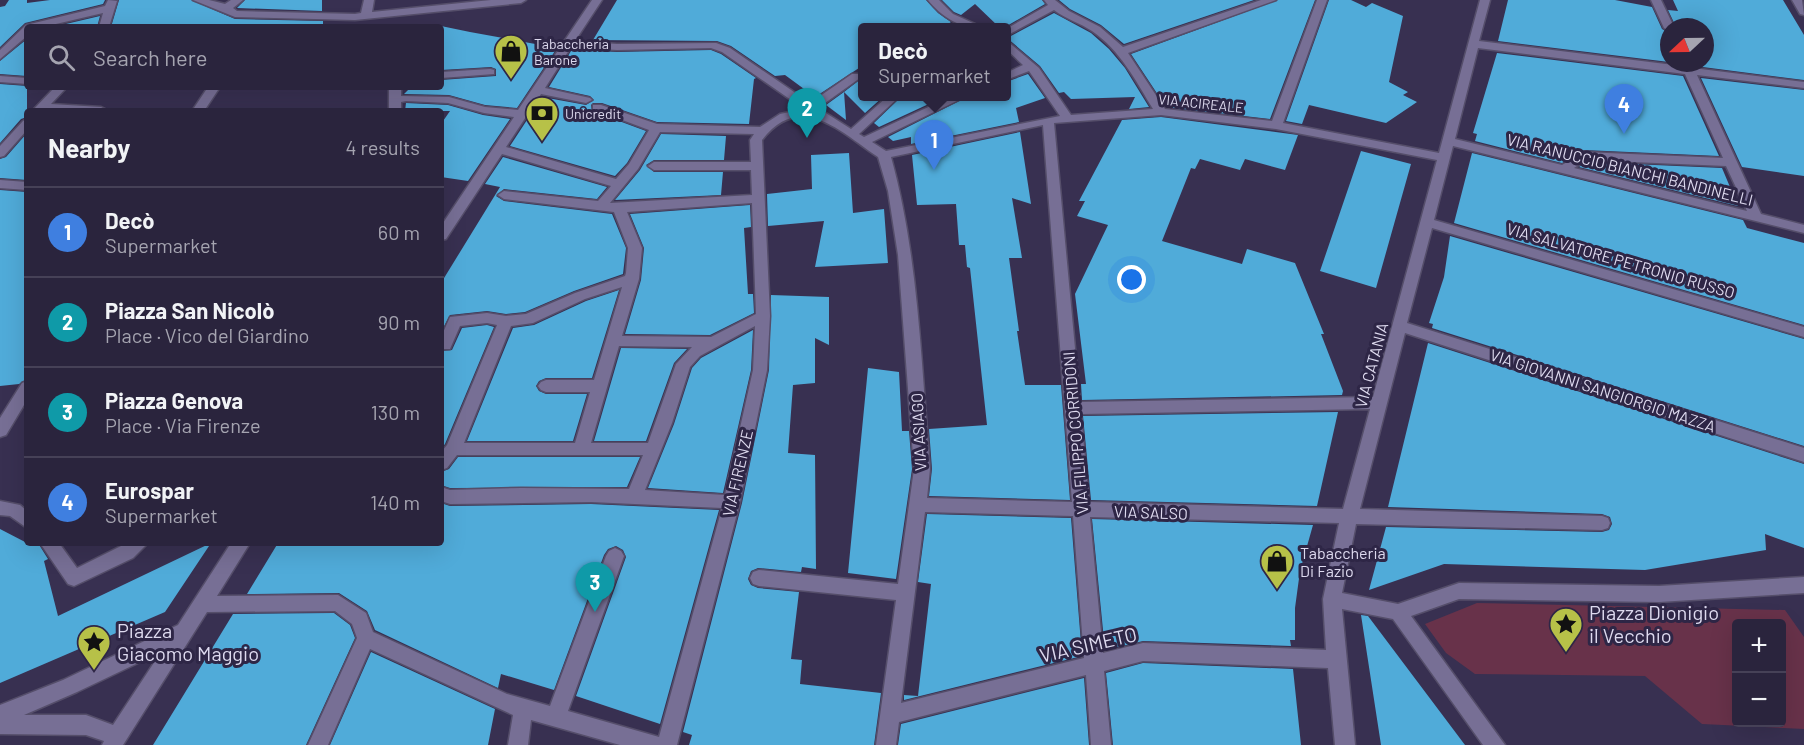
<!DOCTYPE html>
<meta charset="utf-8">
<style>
:root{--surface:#2a243d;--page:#322c44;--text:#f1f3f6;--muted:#a5a4b0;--line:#464157;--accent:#b7c148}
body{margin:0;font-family:Barlow,sans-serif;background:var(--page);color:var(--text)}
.controls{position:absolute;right:18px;bottom:18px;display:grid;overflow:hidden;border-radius:6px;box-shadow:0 6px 24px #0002}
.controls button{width:54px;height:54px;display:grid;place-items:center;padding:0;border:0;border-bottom:2px solid var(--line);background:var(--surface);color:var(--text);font:30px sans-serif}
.compass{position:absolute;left:1660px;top:18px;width:54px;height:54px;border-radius:50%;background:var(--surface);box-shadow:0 6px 24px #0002;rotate:248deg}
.you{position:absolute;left:1132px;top:280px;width:21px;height:21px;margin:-15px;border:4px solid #fff;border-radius:50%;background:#1a73e8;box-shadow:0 0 0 9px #1a73e833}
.badge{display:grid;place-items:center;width:39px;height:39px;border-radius:50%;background:var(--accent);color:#fff;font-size:20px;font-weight:700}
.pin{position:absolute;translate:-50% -50px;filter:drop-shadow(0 2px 3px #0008)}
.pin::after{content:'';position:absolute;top:32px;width:21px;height:18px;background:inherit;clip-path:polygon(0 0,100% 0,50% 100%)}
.popup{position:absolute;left:858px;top:23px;width:153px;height:78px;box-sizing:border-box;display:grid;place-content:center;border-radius:6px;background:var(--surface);filter:drop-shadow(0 2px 4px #0005);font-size:20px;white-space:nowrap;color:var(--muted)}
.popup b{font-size:22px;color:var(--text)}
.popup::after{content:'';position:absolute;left:50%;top:100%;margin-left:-12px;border:12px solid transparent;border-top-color:var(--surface)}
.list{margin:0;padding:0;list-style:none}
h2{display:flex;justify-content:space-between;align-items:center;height:78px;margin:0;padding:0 24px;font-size:26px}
h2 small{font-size:20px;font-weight:400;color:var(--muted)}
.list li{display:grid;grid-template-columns:39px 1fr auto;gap:18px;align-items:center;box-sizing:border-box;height:90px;padding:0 24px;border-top:2px solid var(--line)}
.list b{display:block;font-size:22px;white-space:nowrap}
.list p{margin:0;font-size:20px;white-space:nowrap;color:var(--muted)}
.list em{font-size:20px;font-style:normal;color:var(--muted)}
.icon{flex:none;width:33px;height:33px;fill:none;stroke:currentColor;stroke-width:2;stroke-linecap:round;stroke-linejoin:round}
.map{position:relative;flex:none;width:1804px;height:745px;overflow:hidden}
.search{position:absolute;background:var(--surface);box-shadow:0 6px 24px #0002;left:24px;top:24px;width:420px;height:66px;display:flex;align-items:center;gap:15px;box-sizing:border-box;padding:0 21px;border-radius:6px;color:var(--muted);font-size:22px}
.panel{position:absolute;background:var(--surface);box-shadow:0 6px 24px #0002;left:24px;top:108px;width:420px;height:438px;border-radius:6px}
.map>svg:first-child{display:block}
.green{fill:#68324a;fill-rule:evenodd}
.building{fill:#50abd9}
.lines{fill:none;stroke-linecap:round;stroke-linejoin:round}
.minor-casing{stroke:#554e6a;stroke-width:3}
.minor{fill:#776f95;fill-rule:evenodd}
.labels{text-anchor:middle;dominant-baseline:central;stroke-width:6;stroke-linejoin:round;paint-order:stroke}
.far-poi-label{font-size:14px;fill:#dedaef;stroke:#2e2646;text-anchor:start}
.far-street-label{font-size:14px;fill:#dedaef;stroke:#2e2646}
.street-label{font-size:16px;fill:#dedaef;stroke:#2e2646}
.poi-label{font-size:16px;fill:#dedaef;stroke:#2e2646;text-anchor:start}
.near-poi-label{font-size:20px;fill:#dedaef;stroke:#2e2646;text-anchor:start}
.near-street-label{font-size:20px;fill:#dedaef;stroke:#2e2646}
</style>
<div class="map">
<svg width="1804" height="745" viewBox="0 0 1804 745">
<rect width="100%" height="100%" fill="#383051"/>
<path class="green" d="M1477,603L1785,610L1804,637V729L1702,724L1645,676L1475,674L1446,653L1425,624ZM1736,624H1782V722H1736Z"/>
<path class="building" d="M9,0H27V3L50,0H105L103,4L25,23L0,47V7L5,6Z
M119,0H191L235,19L323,21V27H111Z
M245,0H322V11L237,8Z
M617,0H926L938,13L951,22L944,27H862V66L815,97L785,75L775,76L731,46L717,41L593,40Z
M942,0H1042L1045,4L1005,27H999L975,4L961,15L954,12Z
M1059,0H1254L1124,44L1101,25L1070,9Z
M1278,0H1315L1270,119L1166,107L1131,54Z
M1329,0H1351L1366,7L1372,3L1403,16L1389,82L1408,92L1403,95L1417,102L1386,123L1309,105L1302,124L1286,121Z
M1508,0H1615L1652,7L1662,29L1669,33V62L1498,41Z
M1673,0H1783L1804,35V80L1695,66L1693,63H1705V27H1676L1668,10L1678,11Z
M1054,13L1091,33L1109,49L1125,68L1149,107L1129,109L1135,97L1071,99L1064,92L1059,93L1040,66L1007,38Z
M100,16L97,27H53Z
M441,26L470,32L557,48L517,108L485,105L449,95L404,94L411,87H441V80L496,76V69L491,67L441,70Z
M27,39V76L0,74V61Z
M579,50L617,52L711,50L721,54L756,78L754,79L749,124L657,122L602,103H593L591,105L592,111L646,131L627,163L615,176L510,146L542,97L586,105L594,100L590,96L549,87L571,51Z
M1497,53L1683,76L1719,156L1584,150L1562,163L1475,141L1477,134L1473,133Z
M1028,74L1045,98L1016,108L1019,122L911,144V137L893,141L888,137L969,96H1006V82Z
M862,78V96H884L865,113L844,92Z
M1701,78L1804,90V176L1742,167Z
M0,84L27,86V117L21,119L0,143Z
M844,92L846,120L826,105Z
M902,96H946L879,127L874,123Z
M406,103L448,105L483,115L510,119L468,181L441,177V124L450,111H405Z
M1161,117L1298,135L1285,170L1245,159L1240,170L1200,159L1195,169L1191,168L1162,241L1242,264L1247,249L1295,263L1324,334H1321L1343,391L1342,395L1082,400L1081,384H1086L1075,294L1108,225L1077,216L1085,201H1079L1122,120Z
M1020,132L1031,204L1012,198L1022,258H1009L1019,331H1017L1025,385H1061L1070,500L929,496L932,469L929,429L987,425L970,268L967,267L965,245H959L956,204L917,205L912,155Z
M27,133V180L0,178V159L6,157Z
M661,134L726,136L724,160H654L646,165L654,172H723L721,195L615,200L640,170Z
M1361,151L1411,164L1376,288L1320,271Z
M849,153L853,213L884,209L888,263L815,267L824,221L768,226L767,194L812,189L811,155Z
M1472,153L1743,220L1747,228L1804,243V325L1454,223Z
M503,157L607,187L597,199L504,189L496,196L504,201L612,214L626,248L623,274L574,291L525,312L506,314L487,311L450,315L441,332V283L500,187L485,184Z
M1587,162L1722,168L1738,206L1579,167Z
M0,190L27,192V379L19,384L0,386Z
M750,205L751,227L744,228L748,294H753L754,313L710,335L625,334L641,280L644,248L630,214Z
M1450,236L1804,339V446L1432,328L1433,324L1429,323L1444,277Z
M619,290L592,378H546L539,381L536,386L539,391L546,394H587L573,441H467L513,328L534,325L586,301Z
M771,295L829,297V345L815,338V383L793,385L788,453L815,455L816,569L802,567L801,572L758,568L751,571L748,579L751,585L758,588L799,592L791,659L802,660L800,684L881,693L874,745H689L692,735L683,732L742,503L769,370Z
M487,325L494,327L445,444L441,449V351L452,350L462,328Z
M753,330L751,370L723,493L648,488L674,424L692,368L701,358Z
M1428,343L1804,464V548L1765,534L1766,550L1645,570L1444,564L1369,590L1386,527L1602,532L1609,530L1612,524L1610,517L1602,514L1388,507Z
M621,348L687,349L674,363L646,441H594Z
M868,368L899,372L902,431H909L912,469L896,579L848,573Z
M1338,412L1317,506L1091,500L1083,416Z
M458,457H640L627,487L450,488L441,485V472L449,469Z
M441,503L450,506L591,504L719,510L660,724L576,696L626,557L623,550L616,546L608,549L604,555L554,690L501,674L498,688L375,630L367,611L339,593L247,594L278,543H441Z
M927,514L1071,518L1082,656L904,700V695L918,696L931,584L918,582Z
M1092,519L1313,525L1300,571L1295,608V640H1290L1291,646L1143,641L1105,650Z
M0,529L27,543H38L48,559L44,561L58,616L211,543L165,612L0,683Z
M334,613L350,625L355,638L306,745H153L233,614Z
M1361,615L1368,616L1465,745H1381Z
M371,652L495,709L488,745H330Z
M1143,663L1293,669L1301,745H1113L1106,673Z
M1084,678L1089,745H898L901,724Z"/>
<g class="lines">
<defs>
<path id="minor" d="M108,0L117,1L109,27H99L103,13L43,27H27V36L0,59V50L26,25L105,6Z
M193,0H209L225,4L231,0H243L233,8L237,11L355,14L361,13L364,0H374L372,12L491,0H526L521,3L355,20L235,17Z
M592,0H602L575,41L617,44L716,43L730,48L810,103L852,74H860V78L818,108L851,129L888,96H900L859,134L864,137L952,96H967L872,142L886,151L1060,116L1029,71L1006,80V73L1023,65L1006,49V40L1039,68L1071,115L1153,109C1136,81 1120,50 1092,31C1080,23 1066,19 1054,10L1006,36V29L1048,5L1044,0H1055L1069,11L1100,27L1123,47L1261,0H1276L1128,53L1165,109L1272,121L1317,0H1327L1283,123L1439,153L1480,0H1490L1479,41L1682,66L1681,63H1691L1693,68L1804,82V88L1697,75L1761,214L1804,225V233L1453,146L1434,220L1804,327V337L1432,228L1407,323L1804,448V462L1405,333L1360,509L1602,516L1608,518L1610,523L1608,528L1602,530L1356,524L1342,593L1398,604L1459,583L1659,586L1804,577V593L1659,602L1459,599L1411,616L1505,745H1483L1393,619L1342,609L1355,745H1335L1328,668L1143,661L1104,671L1111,745H1091L1086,675L899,722L896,745H876L896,600L759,586L753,584L750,578L753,572L759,570L898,584L914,469L898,255L888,191L878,157C840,132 801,90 762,140L770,316L767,370L740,502L677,745H620L531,720L528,745H508L513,715L370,649L328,745H308L357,638L352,624L335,611L207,612L123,745H102L104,741L86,735L0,734V705L63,680L178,625L231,543H250L217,596L338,595L366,613L373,632L507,694L550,706L606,556L609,551L615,548L621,551L624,556L568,711L659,737L722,508L591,502L450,504L441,501V487L450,490L521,488L629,489L643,455H457L447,468L441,470V452L447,445L497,325L487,323L460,326L450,349H441V337L450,317L487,313L506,316L526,314L575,293L625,276L626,273L628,248L614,212L504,199L498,195L504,191L598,201L611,186L502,154L446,239L441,240V226L514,117L484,113L448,103L406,101L401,102V111H389V87H401V96L449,97L485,107L518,110ZM571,47L617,50L711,48L722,52L804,109L780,114L760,127L657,124L601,105H593V109L649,130L629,164L616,179L506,147L541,94L586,103L592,100L590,98L545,88ZM1478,48L1685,74L1723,158L1584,152L1562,165L1455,139ZM1161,115L1276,129L1437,160L1373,397L1080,402L1054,123ZM1043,125L1072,502L927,498L930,469C921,365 919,258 891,157ZM660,132L754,134L750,140L751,162H654L648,166L654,170H751L752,195L610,203L638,169ZM1586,160L1726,166L1747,211L1574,168ZM752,203L756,314L711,337L622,336L639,279L642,248L627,212ZM622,287L594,380H546L541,382L538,386L541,390L546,392H590L575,443H464L511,326L533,323L585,299ZM755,326L753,370L725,495L645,490L672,423L690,367L700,356ZM619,346L692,347L676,364L648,443H591ZM1370,409L1343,509L1089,502L1081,414ZM925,512L1073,516L1084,658L901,703ZM1090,517L1339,523L1323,599L1326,650L1143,643L1103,653ZM161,652L113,725L86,715H24L77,692Z
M928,0H939L953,14L982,27C960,29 942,17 928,0Z
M1651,0H1661L1674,27H1669V31L1664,28Z
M1792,0H1802L1804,15L1800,14Z
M490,69L494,70V74L441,78V72Z
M0,76L27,78V84L0,82Z
M55,87H67L51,104L101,107L107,110L32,111Z
M208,87H220L204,111H192Z
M27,119V130L4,156L0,157V146L23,121Z
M0,180L27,182V190L0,188Z
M27,381V400L6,435L0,437V418L22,383Z
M0,501L20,505L27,511V528L10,516L0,515Z
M40,543H59L77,568L127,543H148L133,558L74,586L68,584Z"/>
</defs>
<use href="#minor" class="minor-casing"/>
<use href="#minor" class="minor"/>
</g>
<defs>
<symbol id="shop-pin" viewBox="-11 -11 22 30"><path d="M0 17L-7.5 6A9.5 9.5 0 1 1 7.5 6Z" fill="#b7c148" stroke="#2e2646"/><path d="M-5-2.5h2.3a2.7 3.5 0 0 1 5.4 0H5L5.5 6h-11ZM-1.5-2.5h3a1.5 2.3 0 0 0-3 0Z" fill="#111"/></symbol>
<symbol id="bank-pin" viewBox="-11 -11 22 30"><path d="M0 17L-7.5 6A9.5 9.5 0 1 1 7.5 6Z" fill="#b7c148" stroke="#2e2646"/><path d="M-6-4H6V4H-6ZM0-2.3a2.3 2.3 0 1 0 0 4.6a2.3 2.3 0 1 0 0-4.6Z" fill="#111"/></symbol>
<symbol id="sight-pin" viewBox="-11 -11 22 30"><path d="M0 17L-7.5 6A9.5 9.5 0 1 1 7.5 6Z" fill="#b7c148" stroke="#2e2646"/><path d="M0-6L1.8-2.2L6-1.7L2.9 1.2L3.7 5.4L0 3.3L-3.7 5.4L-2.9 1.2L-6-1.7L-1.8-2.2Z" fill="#111"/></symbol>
</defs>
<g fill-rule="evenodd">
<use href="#shop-pin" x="492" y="32" width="38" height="52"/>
<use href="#bank-pin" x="523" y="94" width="38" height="52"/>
<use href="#shop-pin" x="1258" y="542" width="38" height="52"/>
<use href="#sight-pin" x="1547" y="605" width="38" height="52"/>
<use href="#sight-pin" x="75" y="623" width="38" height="52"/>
</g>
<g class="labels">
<g class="far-poi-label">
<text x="534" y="43">Tabaccheria<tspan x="534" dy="16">Barone</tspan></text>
<text x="565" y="113">Unicredit</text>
</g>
<g class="far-street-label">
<text transform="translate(1201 103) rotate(6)">VIA ACIREALE</text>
</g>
<g class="street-label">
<text transform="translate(1630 169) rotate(14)">VIA RANUCCIO BIANCHI BANDINELLI</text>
<text transform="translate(1621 260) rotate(16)">VIA SALVATORE PETRONIO RUSSO</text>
<text transform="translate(1371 365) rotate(-75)">VIA CATANIA</text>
<text transform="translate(1603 390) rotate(18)">VIA GIOVANNI SANGIORGIO MAZZA</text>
<text transform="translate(918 432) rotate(-93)">VIA ASIAGO</text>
<text transform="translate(1075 433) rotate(-95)">VIA FILIPPO CORRIDONI</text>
<text transform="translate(737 473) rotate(-77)">VIA FIRENZE</text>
<text transform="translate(1151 512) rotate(2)">VIA SALSO</text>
</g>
<g class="poi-label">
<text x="1300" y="552">Tabaccheria<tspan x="1300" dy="18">Di Fazio</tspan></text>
</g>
<g class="near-poi-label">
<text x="1589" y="612">Piazza Dionigio<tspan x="1589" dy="23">il Vecchio</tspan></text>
<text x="117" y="630">Piazza<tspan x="117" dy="23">Giacomo Maggio</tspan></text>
</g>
<g class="near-street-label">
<text transform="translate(1088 644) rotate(-13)">VIA SIMETO</text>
</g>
</g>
</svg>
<div class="controls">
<button>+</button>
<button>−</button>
</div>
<svg class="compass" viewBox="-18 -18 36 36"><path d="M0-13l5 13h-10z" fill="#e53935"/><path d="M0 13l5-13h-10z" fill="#a5a4b0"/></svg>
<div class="you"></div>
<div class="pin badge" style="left:934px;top:170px;background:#3f7fe0">1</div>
<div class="popup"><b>Decò</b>Supermarket</div>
<div class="pin badge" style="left:807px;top:138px;background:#0f9aa8">2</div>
<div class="pin badge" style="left:595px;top:612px;background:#0f9aa8">3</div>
<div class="pin badge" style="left:1624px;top:134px;background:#3f7fe0">4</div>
<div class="search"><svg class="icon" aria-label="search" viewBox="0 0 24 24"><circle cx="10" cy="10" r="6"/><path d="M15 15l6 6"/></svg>Search here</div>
<section class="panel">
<h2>Nearby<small>4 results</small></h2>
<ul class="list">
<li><span class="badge" style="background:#3f7fe0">1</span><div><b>Decò</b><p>Supermarket</p></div><em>60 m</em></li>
<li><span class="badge" style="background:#0f9aa8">2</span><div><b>Piazza San Nicolò</b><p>Place · Vico del Giardino</p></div><em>90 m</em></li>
<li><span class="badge" style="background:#0f9aa8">3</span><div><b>Piazza Genova</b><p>Place · Via Firenze</p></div><em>130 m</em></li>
<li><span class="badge" style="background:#3f7fe0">4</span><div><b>Eurospar</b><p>Supermarket</p></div><em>140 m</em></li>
</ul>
</section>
</div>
